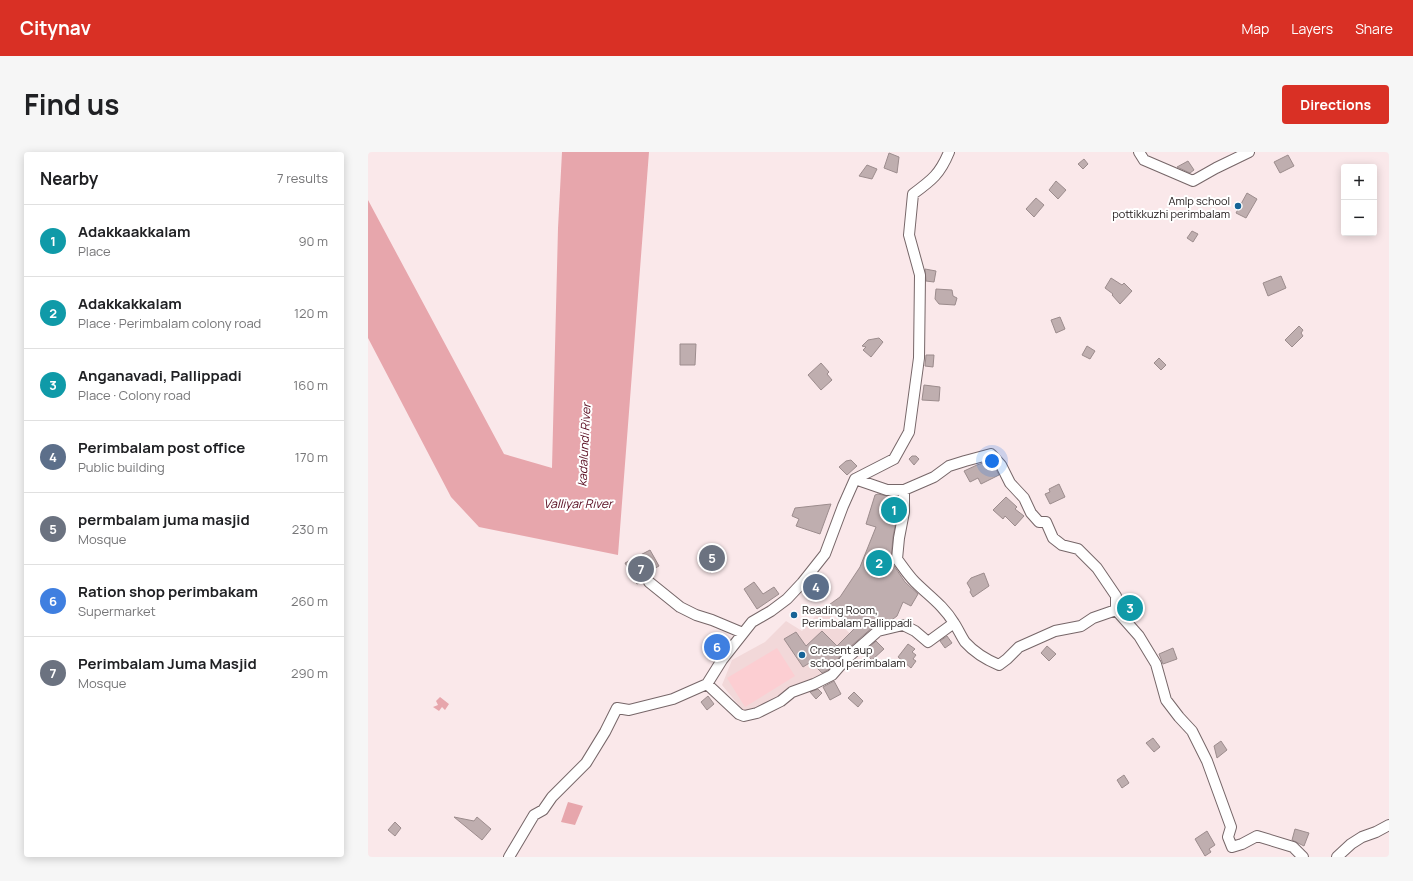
<!DOCTYPE html>
<meta charset="utf-8">
<style>
:root{--surface:#fff;--page:#f6f6f6;--text:#202124;--muted:#757577;--line:#e0e0e0;--accent:#d93025}
body{margin:0;font-family:Manrope,sans-serif;background:var(--page);color:var(--text)}
.controls{position:absolute;right:12px;top:12px;display:grid;overflow:hidden;border-radius:4px;box-shadow:0 2px 10px #0003}
.controls button{width:36px;height:36px;display:grid;place-items:center;padding:0;border:0;border-bottom:1px solid var(--line);background:var(--surface);color:var(--text);font:20px sans-serif}
.you{position:absolute;left:624px;top:309px;width:14px;height:14px;margin:-10px;border:3px solid #fff;border-radius:50%;background:#1a73e8;box-shadow:0 0 0 6px #1a73e833}
.badge{display:grid;place-items:center;width:26px;height:26px;border-radius:50%;background:var(--accent);color:#fff;font-size:13px;font-weight:700}
.pin{position:absolute;translate:-50% -50%;border:2px solid #fff;box-shadow:0 1px 4px #0006}
.list{margin:0;padding:0;list-style:none}
h2{display:flex;justify-content:space-between;align-items:center;height:52px;margin:0;padding:0 16px;font-size:17px}
h2 small{font-size:13px;font-weight:400;color:var(--muted)}
.list li{display:grid;grid-template-columns:26px 1fr auto;gap:12px;align-items:center;box-sizing:border-box;height:72px;padding:0 16px;border-top:1px solid var(--line)}
.list b{display:block;font-size:15px;white-space:nowrap}
.list p{margin:0;font-size:13px;white-space:nowrap;color:var(--muted)}
.list em{font-size:13px;font-style:normal;color:var(--muted)}
.map{position:relative;flex:none;width:1021px;height:705px;overflow:hidden;border-radius:4px}
header{display:flex;align-items:center;gap:24px;box-sizing:border-box;height:56px;padding:0 20px;background:var(--accent);color:#fff}
header strong{font-size:19px}
nav{display:flex;gap:22px;margin-inline-start:auto;font-size:14px}
.intro{display:flex;align-items:center;justify-content:space-between;box-sizing:border-box;height:96px;padding:0 24px}
h1{margin:0;font-size:28px}
.button{padding:10px 18px;border-radius:4px;background:var(--accent);color:#fff;font-size:14px;font-weight:700}
main{display:flex;gap:24px;padding:0 24px}
aside{flex:1;background:var(--surface);border-radius:4px;box-shadow:0 2px 10px #0003}
.map>svg:first-child{display:block}
.built{fill:#f2d8d9}
.green{fill:#fcced2}
.water{fill:#e7a6ac}
.building{fill:#bfaeaf;stroke:#9c8c8d}
.lines{fill:none;stroke-linecap:round;stroke-linejoin:round}
.minor-casing{stroke:#766668;stroke-width:12}
.minor{stroke:#fff;stroke-width:10}
.poi-dot{fill:#176497;stroke:#fff;stroke-width:1.5}
.labels{text-anchor:middle;dominant-baseline:central;stroke-width:4;stroke-linejoin:round;paint-order:stroke}
.poi-label{font-size:11px;fill:#1c1616;stroke:#fff;text-anchor:start}
.water-label{font-size:12px;font-style:italic;fill:#570a1e;stroke:#fff}
</style>
<header>
<strong>Citynav</strong>
<nav><a>Map</a><a>Layers</a><a>Share</a></nav>
</header>
<div class="intro"><h1>Find us</h1><a class="button">Directions</a></div>
<main>
<aside>
<h2>Nearby<small>7 results</small></h2>
<ul class="list">
<li><span class="badge" style="background:#0f9aa8">1</span><div><b>Adakkaakkalam</b><p>Place</p></div><em>90 m</em></li>
<li><span class="badge" style="background:#0f9aa8">2</span><div><b>Adakkakkalam</b><p>Place · Perimbalam colony road</p></div><em>120 m</em></li>
<li><span class="badge" style="background:#0f9aa8">3</span><div><b>Anganavadi, Pallippadi</b><p>Place · Colony road</p></div><em>160 m</em></li>
<li><span class="badge" style="background:#5c6f8a">4</span><div><b>Perimbalam post office</b><p>Public building</p></div><em>170 m</em></li>
<li><span class="badge" style="background:#6b7280">5</span><div><b>permbalam juma masjid</b><p>Mosque</p></div><em>230 m</em></li>
<li><span class="badge" style="background:#3f7fe0">6</span><div><b>Ration shop perimbakam</b><p>Supermarket</p></div><em>260 m</em></li>
<li><span class="badge" style="background:#6b7280">7</span><div><b>Perimbalam Juma Masjid</b><p>Mosque</p></div><em>290 m</em></li>
</ul>
</aside>
<div class="map">
<svg width="1021" height="705" viewBox="0 0 1021 705">
<rect width="100%" height="100%" fill="#fae8ea"/>
<path class="built" d="M455,456L492,491L459,524L415,542L377,561L354,533L364,508L397,490L418,469L434,479Z"/>
<path class="green" d="M409,496L427,524L377,555L359,526Z"/>
<path class="water" d="M194,0H281L250,403L111,375L83,345L0,186V48L136,302L184,316L190,76Z
M72,545L81,552L77,558L74,555L71,559L65,555L70,553L68,549Z
M200,650L215,654L207,673L193,670Z"/>
<path class="building" d="M521,1L531,5L529,21L516,16Z
M920,3L926,14L912,21L906,10Z
M716,7L720,12L715,17L710,12Z
M820,9L826,18L822,21L809,15Z
M499,13L509,17L504,27L491,24Z
M688,29L698,38L690,47L681,38Z
M879,41L889,47L878,66L868,61Z
M668,46L676,53L666,65L658,57Z
M824,79L830,82L825,90L819,86Z
M557,117L568,119L566,130L558,129Z
M913,124L918,136L900,144L895,131Z
M743,126L754,133L756,131L764,139L752,152L744,143L745,142L737,136Z
M568,137L584,138L585,144L589,146L587,153L571,152L567,147Z
M692,165L697,177L688,181L683,168Z
M931,174L935,178L933,181L935,184L924,195L917,188Z
M511,186L515,190L503,205L495,198L498,195L494,194L500,188Z
M312,192H328L327,213H312Z
M719,194L727,199L722,207L714,203Z
M558,203H566L565,215L557,214Z
M791,206L798,213L793,218L786,211Z
M453,211L461,220L459,222L464,228L453,238L440,223Z
M556,233L572,235L571,249L554,248Z
M544,304H548L551,307L546,313L541,307Z
M483,308L489,314L479,323L471,315L478,309Z
M621,309L628,317L631,323L613,332L610,326L602,330L596,319L609,313Z
M691,332L697,345L682,352L677,342L682,340L681,337Z
M510,342L519,344H530V359L525,385L523,407L524,411L537,430L550,442L543,454L535,450L529,464L521,470L506,474L474,502L460,518L454,521L443,510L435,515L416,487L428,480L438,494L454,479L469,494L486,477L458,455L472,445L492,415L508,375L498,372L507,343Z
M638,345L649,355L647,357L656,364L647,374L637,364L635,367L625,358Z
M463,352L452,382L428,374L431,367L424,364L427,356Z
M349,392L353,402L346,410L348,415L343,421L333,412Z
M282,398L291,414L282,419L284,423L278,424L275,429L269,432L257,411Z
M616,421L621,434L605,445L602,440L603,438L599,431L603,426Z
M386,430L395,442L406,435L411,442L389,457L376,437Z
M769,448L772,458L760,462L754,456V452Z
M579,484L584,491L577,496L572,489Z
M347,486L356,491L348,504L340,499Z
M508,489L516,497L504,508L496,500Z
M540,492L547,497L544,500L548,503L545,507L548,509L543,516L530,505Z
M679,494L688,502L681,509L673,501Z
M805,496L809,507L795,512L791,502Z
M466,529L473,542L462,548L455,535Z
M450,537L454,541L448,547L442,540Z
M486,540L495,549L490,555L480,546Z
M340,544L346,552L339,558L333,550Z
M785,586L792,595L786,600L778,591Z
M853,589L859,598L849,606L846,594Z
M756,623L761,631L754,636L749,628Z
M86,665L106,669L109,665L123,677L114,688Z
M27,670L33,676L27,684L20,678Z
M927,677L941,681L936,694L924,688Z
M839,679L847,693L841,697L843,700L837,704L827,687Z"/>
<g class="lines">
<defs>
<path id="minor" d="M771,0L776,8L825,29L848,16L881,0
M487,327L519,338H536L566,325L581,314L597,309L623,302L633,313L642,331L656,346L663,361L671,370H678L685,386L694,393L710,397L729,416L748,444V458
M536,338V360L531,386L529,407C535,415 540,423 547,430C561,444 575,453 586,471
M281,430L312,455L328,463L344,468L375,481
M748,458L771,484L788,512L798,548L811,565L824,579L839,609L863,675L860,685L864,695L874,692L889,684L925,695L935,705
M339,532L371,562L376,564L389,561L413,549L424,540L446,532L464,523L478,507L510,479L535,473L547,479L560,490L586,471C590,477 593,484 597,490C606,500 619,508 631,513L639,507L651,495L687,479L713,474L725,466L748,458
M141,705L166,663L175,658L184,645L218,611L237,580L249,556L261,558L305,547L339,532L354,508L384,470L403,459L419,447L434,431L457,402L475,354L487,327L526,307L541,280L551,206L552,123L541,83L545,42C564,28 572,22 581,0
M969,705L983,692L994,685L1008,680L1021,673"/>
</defs>
<use href="#minor" class="minor-casing"/>
<use href="#minor" class="minor"/>
</g>
<g class="poi-dot">
<circle cx="870" cy="54" r="4"/>
<circle cx="426" cy="463" r="4"/>
<circle cx="434" cy="503" r="4"/>
</g>
<g class="labels">
<g class="poi-label">
<text x="862" y="48" text-anchor="end">Amlp school<tspan x="862" dy="13">pottikkuzhi perimbalam</tspan></text>
<text x="434" y="457">Reading Room,<tspan x="434" dy="13">Perimbalam Pallippadi</tspan></text>
<text x="442" y="497">Cresent aup<tspan x="442" dy="13">school perimbalam</tspan></text>
</g>
<g class="water-label">
<text transform="translate(216 293) rotate(-87)">kadalundi River</text>
<text x="210" y="351">Valliyar River</text>
</g>
</g>
</svg>
<div class="controls">
<button>+</button>
<button>−</button>
</div>
<div class="you"></div>
<div class="pin badge" style="left:526px;top:358px;background:#0f9aa8">1</div>
<div class="pin badge" style="left:511px;top:411px;background:#0f9aa8">2</div>
<div class="pin badge" style="left:762px;top:456px;background:#0f9aa8">3</div>
<div class="pin badge" style="left:448px;top:435px;background:#5c6f8a">4</div>
<div class="pin badge" style="left:344px;top:406px;background:#6b7280">5</div>
<div class="pin badge" style="left:349px;top:495px;background:#3f7fe0">6</div>
<div class="pin badge" style="left:273px;top:417px;background:#6b7280">7</div>
</div>
</main>
